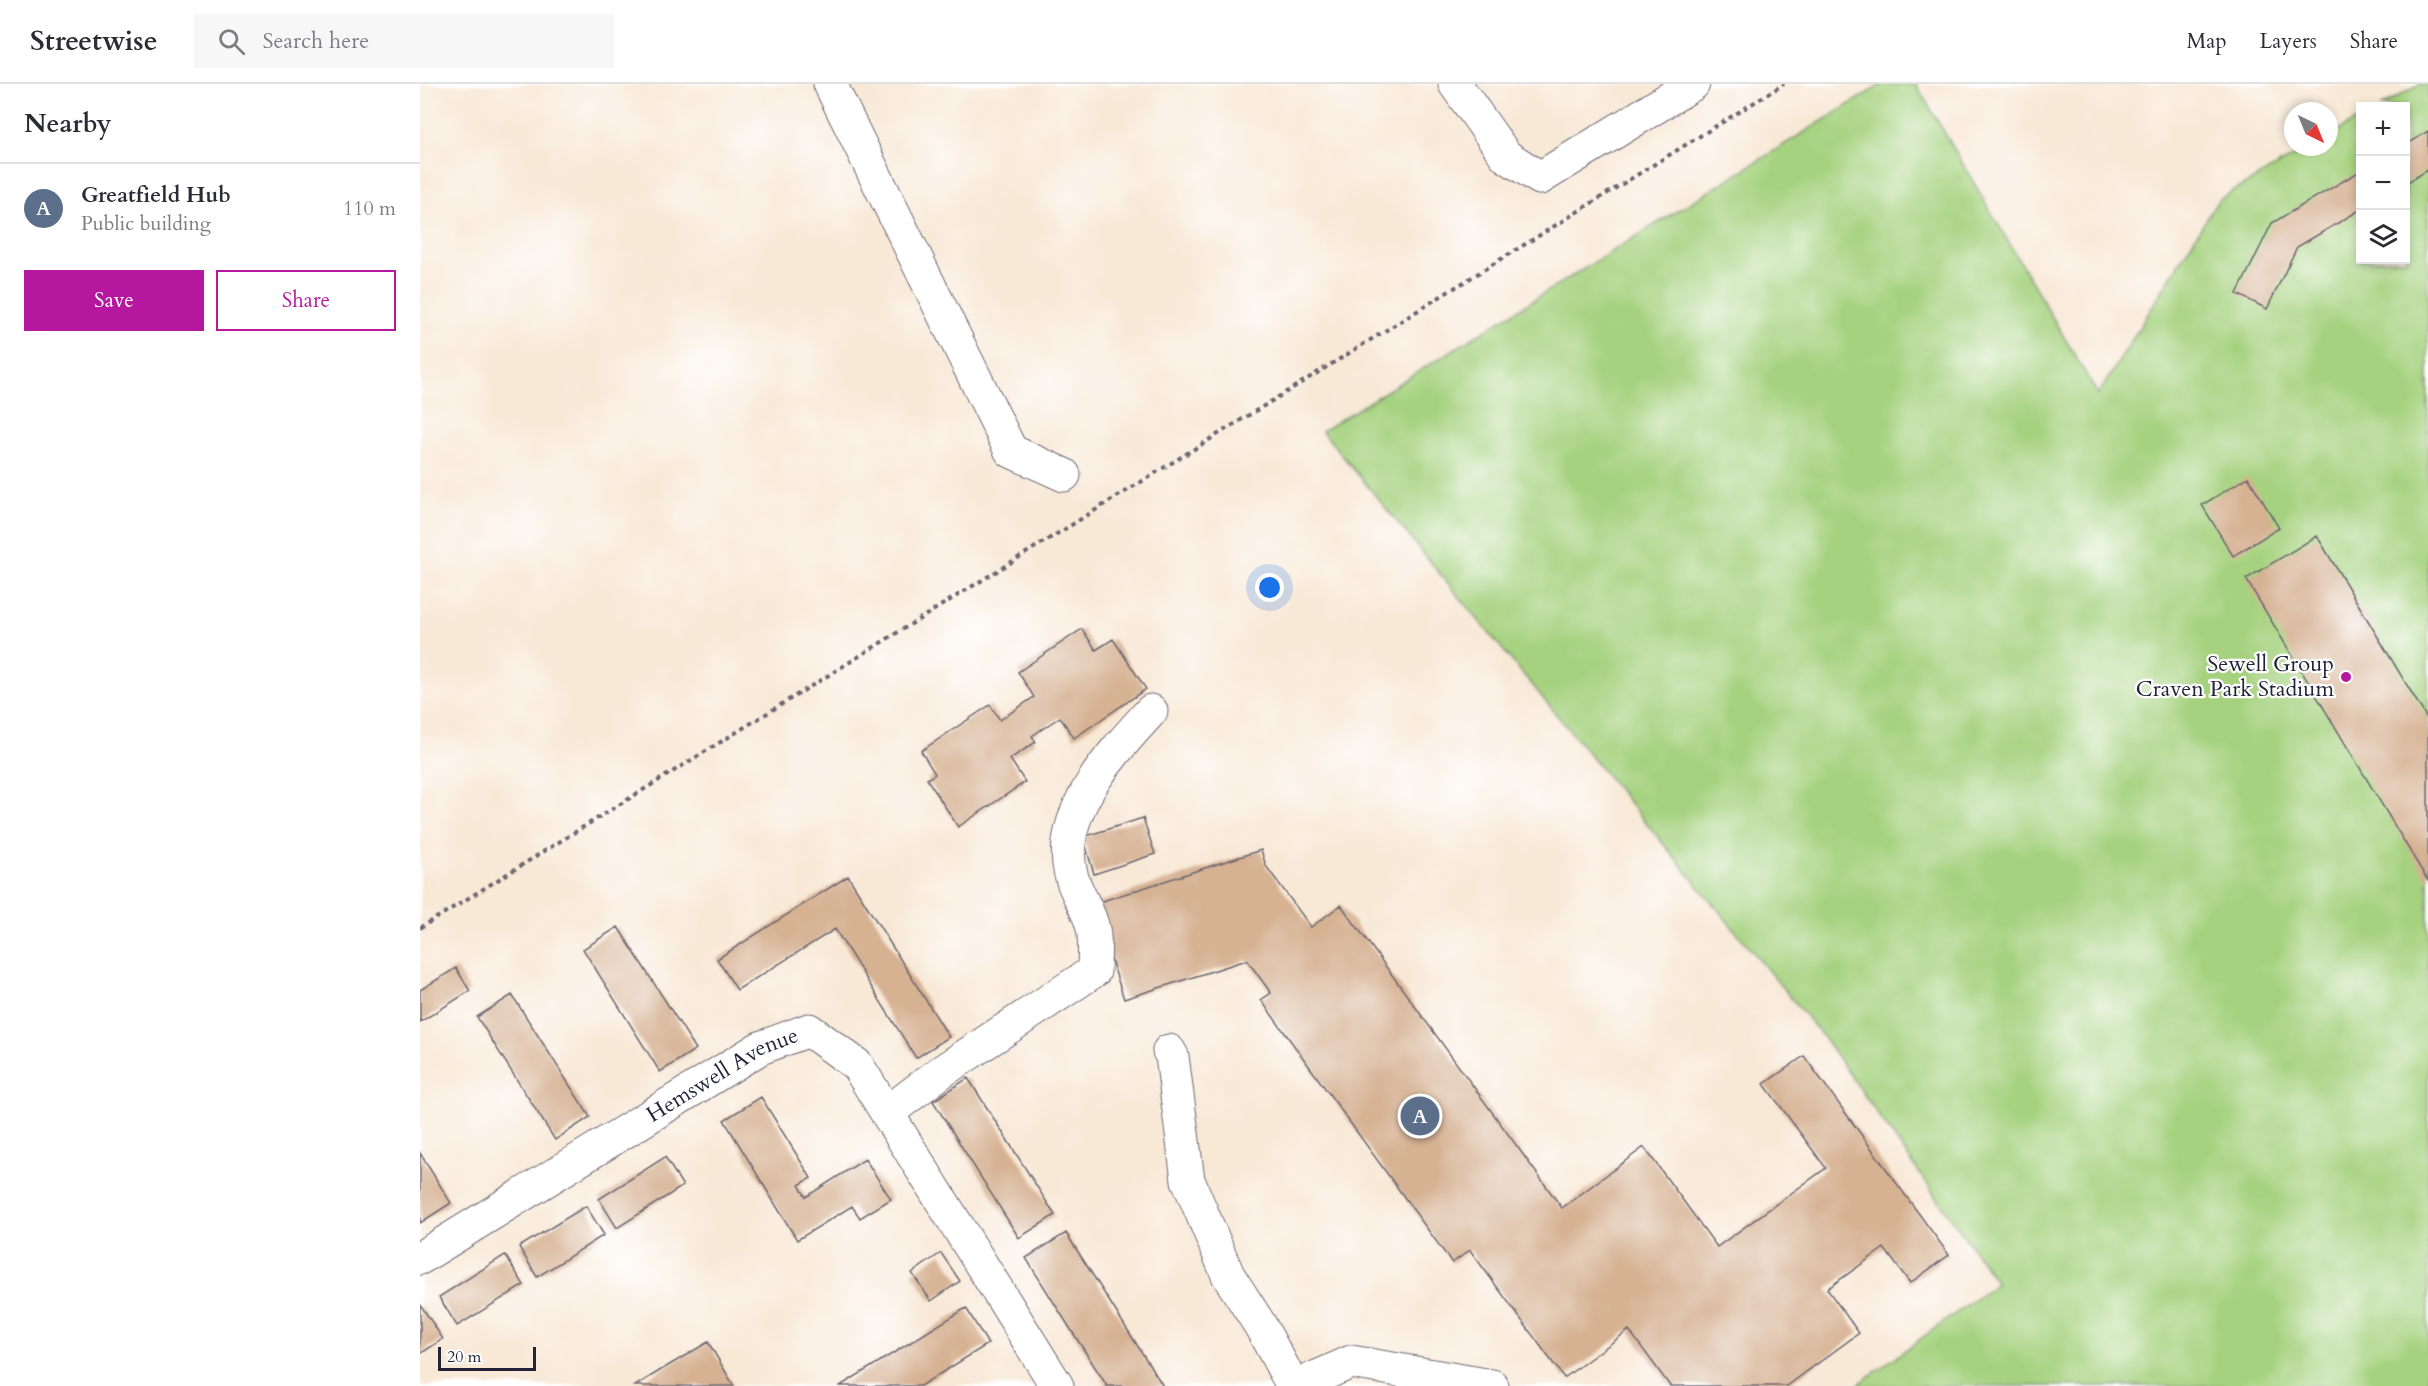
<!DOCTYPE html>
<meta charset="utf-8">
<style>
:root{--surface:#fff;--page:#f7f7f7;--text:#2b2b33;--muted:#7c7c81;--line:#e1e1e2;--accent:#b5179e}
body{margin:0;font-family:Cardo,serif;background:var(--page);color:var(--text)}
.controls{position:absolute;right:18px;top:18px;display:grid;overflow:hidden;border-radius:0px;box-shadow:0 3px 9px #0003}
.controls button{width:54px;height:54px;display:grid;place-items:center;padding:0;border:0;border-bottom:2px solid var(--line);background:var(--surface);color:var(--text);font:30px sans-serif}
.compass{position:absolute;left:1864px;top:18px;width:54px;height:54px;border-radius:50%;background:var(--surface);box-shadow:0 3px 9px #0003;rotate:137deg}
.scale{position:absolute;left:18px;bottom:15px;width:98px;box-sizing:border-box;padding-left:6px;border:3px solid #22223b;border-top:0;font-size:16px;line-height:21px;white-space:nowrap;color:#22223b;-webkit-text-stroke:4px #fff;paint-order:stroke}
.you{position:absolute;left:850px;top:504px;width:21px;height:21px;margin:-15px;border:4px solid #fff;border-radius:50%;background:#1a73e8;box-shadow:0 0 0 9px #1a73e833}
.badge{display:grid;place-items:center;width:39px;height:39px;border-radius:50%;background:var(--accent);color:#fff;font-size:20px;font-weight:700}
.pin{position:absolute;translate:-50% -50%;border:3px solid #fff;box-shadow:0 2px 6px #0006}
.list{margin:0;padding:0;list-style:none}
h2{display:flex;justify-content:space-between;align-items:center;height:78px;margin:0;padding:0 24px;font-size:26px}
h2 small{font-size:20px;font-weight:400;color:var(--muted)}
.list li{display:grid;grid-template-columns:39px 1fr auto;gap:18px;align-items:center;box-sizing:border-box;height:90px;padding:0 24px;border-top:2px solid var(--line)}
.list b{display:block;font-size:22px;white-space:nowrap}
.list p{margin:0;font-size:20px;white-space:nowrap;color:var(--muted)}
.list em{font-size:20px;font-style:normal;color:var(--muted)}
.actions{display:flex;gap:12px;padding:18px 24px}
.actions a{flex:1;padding:14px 0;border:2px solid var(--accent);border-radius:0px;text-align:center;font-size:21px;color:var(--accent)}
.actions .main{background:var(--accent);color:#fff}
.icon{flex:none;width:33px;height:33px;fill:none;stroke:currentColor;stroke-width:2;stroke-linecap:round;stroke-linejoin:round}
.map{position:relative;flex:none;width:2008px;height:1302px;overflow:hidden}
header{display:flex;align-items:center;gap:36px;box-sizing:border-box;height:84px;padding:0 30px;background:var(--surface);border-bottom:2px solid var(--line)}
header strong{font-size:28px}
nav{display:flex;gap:33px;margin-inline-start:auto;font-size:21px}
.search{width:420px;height:54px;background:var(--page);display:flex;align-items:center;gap:15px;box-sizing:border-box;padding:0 21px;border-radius:0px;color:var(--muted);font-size:22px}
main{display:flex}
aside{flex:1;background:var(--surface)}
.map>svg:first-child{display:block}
.green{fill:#a6d27f;stroke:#647a5d;stroke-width:1.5}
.building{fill:#d6b192}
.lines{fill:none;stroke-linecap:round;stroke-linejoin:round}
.minor-casing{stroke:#6d6771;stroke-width:35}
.path{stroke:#6d6771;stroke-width:4;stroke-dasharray:4.5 4.5;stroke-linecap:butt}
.minor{stroke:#fff;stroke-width:33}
.poi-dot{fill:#b5179e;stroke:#fff;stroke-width:2}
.labels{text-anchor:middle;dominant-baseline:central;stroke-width:4.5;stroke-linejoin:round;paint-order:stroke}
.poi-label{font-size:22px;fill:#22223b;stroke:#fff;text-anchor:end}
.street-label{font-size:22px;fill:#22223b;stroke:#fff}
</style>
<header>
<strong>Streetwise</strong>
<div class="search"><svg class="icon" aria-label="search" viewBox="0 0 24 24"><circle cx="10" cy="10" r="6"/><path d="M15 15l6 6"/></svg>Search here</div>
<nav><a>Map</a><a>Layers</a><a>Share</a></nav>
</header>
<main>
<aside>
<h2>Nearby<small></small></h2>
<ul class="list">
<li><span class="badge" style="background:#5c6f8a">A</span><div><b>Greatfield Hub</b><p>Public building</p></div><em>110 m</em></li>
</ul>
<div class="actions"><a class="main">Save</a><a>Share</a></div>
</aside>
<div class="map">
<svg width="2008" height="1302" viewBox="0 0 2008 1302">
<rect width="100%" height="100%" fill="#fff"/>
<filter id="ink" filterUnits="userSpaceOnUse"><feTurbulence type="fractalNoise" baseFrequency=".0167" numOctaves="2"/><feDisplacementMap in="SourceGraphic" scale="12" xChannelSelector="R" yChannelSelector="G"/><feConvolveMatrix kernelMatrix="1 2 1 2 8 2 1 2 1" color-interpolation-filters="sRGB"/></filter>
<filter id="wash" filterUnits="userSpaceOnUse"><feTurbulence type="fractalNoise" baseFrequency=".008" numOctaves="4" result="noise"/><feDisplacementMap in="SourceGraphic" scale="24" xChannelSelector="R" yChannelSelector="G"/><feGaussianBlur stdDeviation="1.35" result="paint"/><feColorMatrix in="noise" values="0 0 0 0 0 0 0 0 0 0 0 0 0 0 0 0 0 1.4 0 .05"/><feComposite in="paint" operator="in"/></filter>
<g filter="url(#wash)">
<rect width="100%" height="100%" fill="#f8e8d6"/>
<path class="green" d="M1462,0H1496L1678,311L1798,116L1890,63H1909V52L1940,34V176H1986V22H1961L2000,0H2008V1302H1436L1577,1199L1404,954L902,347Z"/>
<g id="blocks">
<path class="building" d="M2008,47V86L1986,99V61Z
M1940,87V126L1877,163L1847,225L1817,210L1852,139Z
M1828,393L1859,444L1813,472L1782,421Z
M1897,452L2008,636V797L1826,495Z
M662,545L676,566L693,555L726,605L654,654L640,633L612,652L616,658L590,675L605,698L538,743L507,695L515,690L501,667L570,621L580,636L614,613L598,588Z
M723,734L735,770L674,790L663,753Z
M841,766L846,782L891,843L921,821L1142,1124L1224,1063L1297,1163L1406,1084L1344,1000L1384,972L1529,1171L1490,1199L1464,1164L1407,1205L1439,1249L1367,1302H1250L1209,1246L1144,1294L1050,1166L1032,1179L841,916L851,909L827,876L704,915L673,820Z
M428,792L529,953L496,974L415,845L317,906L297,875Z
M198,843L276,965L240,988L163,865Z
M36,884L50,907L0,938V906Z
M92,911L170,1033L135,1056L57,933Z
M548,994L635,1131L599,1154L513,1017Z
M341,1013L391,1094L379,1101L386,1113L445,1075L471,1115L440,1134L432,1122L377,1156L304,1036Z
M0,1069L31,1119L0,1139Z
M245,1073L263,1102L197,1144L179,1115Z
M166,1122L184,1151L117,1193L99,1163Z
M646,1149L674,1193L743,1302H687L648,1241L606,1174Z
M521,1169L540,1197L511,1217L492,1189Z
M85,1171L104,1201L37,1242L19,1213Z
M0,1220L23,1255L0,1270Z
M546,1224L568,1260L518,1291L500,1302H420Z
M288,1258L314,1302H215L241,1286Z"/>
</g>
</g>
<g filter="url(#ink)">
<use href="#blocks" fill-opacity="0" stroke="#6d6771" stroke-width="1.5"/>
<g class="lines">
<defs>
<g id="minor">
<path d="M410,0L591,367L644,391"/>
<path d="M1035,0L1086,72L1120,94L1273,0"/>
<path d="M749,967L752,972L768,1096L808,1191L840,1241L873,1302"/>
<path d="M467,1029L521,988L674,887C674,874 676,858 673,845C670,828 657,811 652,794C633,731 692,670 731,627"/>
<path id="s1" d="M0,1174L340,964L389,946L437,981L637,1302"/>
<path d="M877,1302L931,1278L1072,1302"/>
</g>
</defs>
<use href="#minor" class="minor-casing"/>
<path class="path" d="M0,844L1364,0"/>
<use href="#minor" class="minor"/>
</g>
</g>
<circle class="poi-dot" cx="1926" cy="593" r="6"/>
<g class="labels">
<g class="poi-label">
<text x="1914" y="580">Sewell Group<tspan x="1914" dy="25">Craven Park Stadium</tspan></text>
</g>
<g class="street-label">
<text stroke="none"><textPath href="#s1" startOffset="354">Hemswell Avenue</textPath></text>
</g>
</g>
</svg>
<div class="controls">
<button>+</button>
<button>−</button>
<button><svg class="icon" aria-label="layers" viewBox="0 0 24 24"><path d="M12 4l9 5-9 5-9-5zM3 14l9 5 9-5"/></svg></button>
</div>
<svg class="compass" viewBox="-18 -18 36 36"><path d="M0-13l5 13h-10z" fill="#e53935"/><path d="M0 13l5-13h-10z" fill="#7c7c81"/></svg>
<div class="scale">20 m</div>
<div class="you"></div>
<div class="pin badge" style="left:1000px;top:1032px;background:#5c6f8a">A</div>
</div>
</main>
